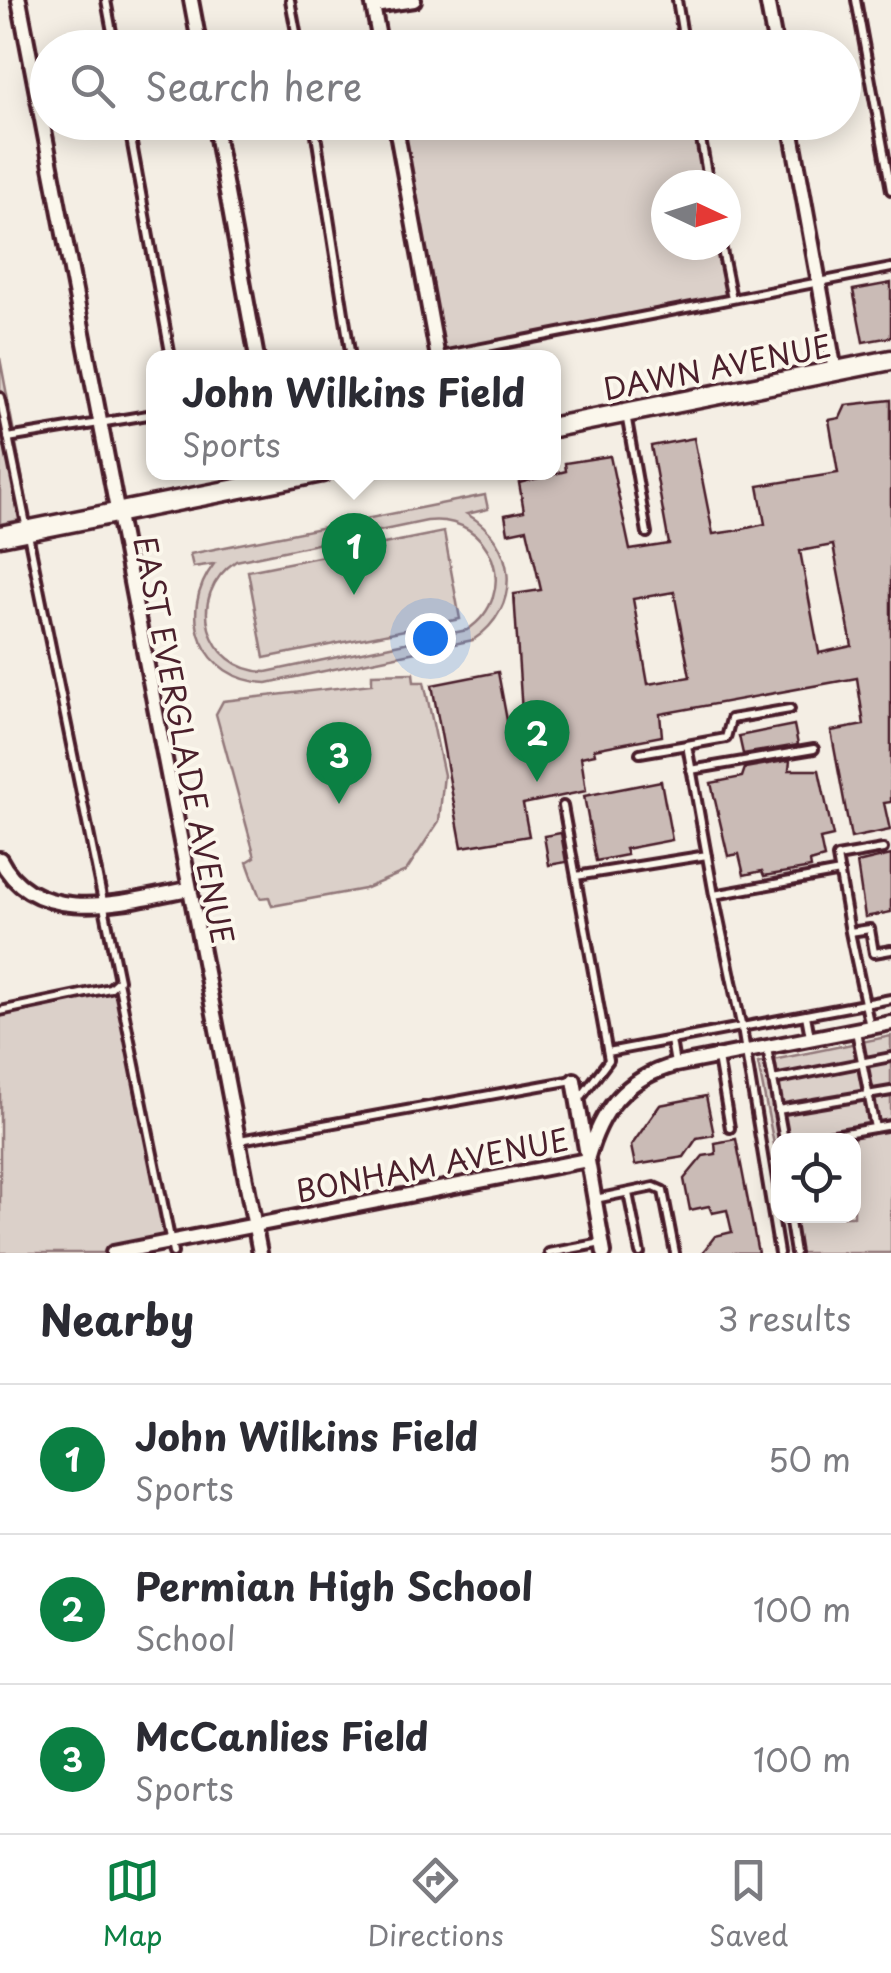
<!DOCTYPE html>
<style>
:root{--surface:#fff;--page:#f7f7f7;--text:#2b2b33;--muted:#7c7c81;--line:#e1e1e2;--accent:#0b8043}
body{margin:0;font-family:"Playpen Sans",sans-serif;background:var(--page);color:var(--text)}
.controls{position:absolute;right:30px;bottom:30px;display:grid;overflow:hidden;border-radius:20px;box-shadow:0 5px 25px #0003}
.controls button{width:90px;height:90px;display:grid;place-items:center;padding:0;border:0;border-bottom:2px solid var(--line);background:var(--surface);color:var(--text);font:50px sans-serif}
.compass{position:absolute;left:651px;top:170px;width:90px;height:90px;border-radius:50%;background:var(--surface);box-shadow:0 5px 25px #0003;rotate:94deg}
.you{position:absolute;left:430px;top:638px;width:35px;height:35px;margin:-25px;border:8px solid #fff;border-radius:50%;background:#1a73e8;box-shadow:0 0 0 15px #1a73e833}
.badge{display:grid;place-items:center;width:65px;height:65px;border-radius:50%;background:var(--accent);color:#fff;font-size:32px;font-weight:700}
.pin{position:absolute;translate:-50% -82px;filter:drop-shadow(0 2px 5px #0008)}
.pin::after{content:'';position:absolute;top:52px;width:35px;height:30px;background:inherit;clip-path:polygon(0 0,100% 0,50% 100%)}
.popup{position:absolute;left:146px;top:350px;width:415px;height:130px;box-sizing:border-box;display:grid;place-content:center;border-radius:20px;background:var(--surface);filter:drop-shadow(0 2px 8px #0005);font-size:32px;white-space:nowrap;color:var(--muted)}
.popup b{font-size:38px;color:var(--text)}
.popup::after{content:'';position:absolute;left:50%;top:100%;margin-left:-20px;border:20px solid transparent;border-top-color:var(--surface)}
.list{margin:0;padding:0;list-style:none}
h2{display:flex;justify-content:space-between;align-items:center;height:130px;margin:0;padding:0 40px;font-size:42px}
h2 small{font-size:32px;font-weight:400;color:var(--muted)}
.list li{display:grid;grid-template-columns:65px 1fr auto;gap:30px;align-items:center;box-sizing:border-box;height:150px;padding:0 40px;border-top:2px solid var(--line)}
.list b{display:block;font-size:38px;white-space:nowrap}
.list p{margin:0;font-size:32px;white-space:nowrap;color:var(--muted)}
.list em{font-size:32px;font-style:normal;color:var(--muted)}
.icon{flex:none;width:55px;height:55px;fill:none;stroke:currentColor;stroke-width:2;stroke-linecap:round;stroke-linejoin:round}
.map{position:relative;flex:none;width:891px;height:1253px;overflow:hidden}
.search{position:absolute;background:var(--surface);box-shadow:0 5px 25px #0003;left:30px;right:30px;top:30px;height:110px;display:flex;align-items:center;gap:25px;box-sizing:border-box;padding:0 35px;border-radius:55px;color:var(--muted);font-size:38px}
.sheet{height:580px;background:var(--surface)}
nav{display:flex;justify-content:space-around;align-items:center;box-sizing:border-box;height:140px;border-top:2px solid var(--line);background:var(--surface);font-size:28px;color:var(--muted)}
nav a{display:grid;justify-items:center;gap:5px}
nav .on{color:var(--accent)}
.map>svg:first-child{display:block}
.green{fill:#dbd0c9;stroke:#92787a;stroke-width:2.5;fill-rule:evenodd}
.building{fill:#cabbb6;stroke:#4a1f2b;stroke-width:2.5;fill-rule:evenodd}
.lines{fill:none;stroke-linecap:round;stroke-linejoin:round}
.lane-casing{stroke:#4a1f2b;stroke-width:14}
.street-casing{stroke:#4a1f2b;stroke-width:20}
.secondary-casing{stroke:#4a1f2b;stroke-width:25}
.lane{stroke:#fbf7ec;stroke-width:6}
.street{stroke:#fbf7ec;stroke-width:12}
.secondary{stroke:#fbf7ec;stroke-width:18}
.labels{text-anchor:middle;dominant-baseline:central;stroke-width:8;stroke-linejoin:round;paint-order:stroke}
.street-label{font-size:30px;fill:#4a1f2b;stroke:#fbf7ec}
</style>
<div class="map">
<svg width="891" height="1253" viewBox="0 0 891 1253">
<rect width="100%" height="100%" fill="#f4eee4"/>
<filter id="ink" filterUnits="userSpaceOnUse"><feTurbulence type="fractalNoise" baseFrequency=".01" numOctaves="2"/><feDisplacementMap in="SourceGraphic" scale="20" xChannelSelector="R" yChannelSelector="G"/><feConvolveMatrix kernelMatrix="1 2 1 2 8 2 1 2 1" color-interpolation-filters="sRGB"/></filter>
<g filter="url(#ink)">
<path class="green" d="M395,123H700L712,185H666V245H723L733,303L461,357H438Z
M0,358L30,518L0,524Z
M485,495L488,509L467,514C517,543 523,607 473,640L267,683C201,680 176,614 214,564L193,567L190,554ZM427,521C492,513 522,594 467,630L266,672C205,670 185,595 236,561Z
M444,532L460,619L264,658L248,571Z
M413,673L414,682H424L444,775L439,821L406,871L364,889L272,906L269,897L260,898L247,862L255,857L216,714L223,701L372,684V674Z
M122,990L171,1242L113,1253H0V1014Z
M891,1036V1253H796L789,1216H854V1140H778V1165L758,1063Z"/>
<path class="building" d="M891,283V337L863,342L853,290Z
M891,400V802L884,803L890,830L851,838L831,731L864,725L857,678L660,714L662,736L594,749L595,754L581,757L586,791L523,804L529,836L462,847L432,685L498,672L514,758L525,757L514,594L541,590L527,529L508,533L505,515L524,511L519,483L566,471L565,463L610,456L630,550L669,544L651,446L694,438L713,534L734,531L765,524L758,486L838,473L829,420L840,418L846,405ZM833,545L852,646L819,653L800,551ZM674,592L690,677L648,684L633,599Z
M794,725L798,745L743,754L739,736Z
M790,760L789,770H819L833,836L820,839L824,858L810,862L811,868L764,876L762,871L744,875L739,854L728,856L711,783L742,777L745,768Z
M661,781L672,840L625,849L627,855L596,861L584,796Z
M561,833L566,862L549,865L544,836Z
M891,855V912L865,917L857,863Z
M706,1096L714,1135L697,1138L684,1157L635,1165L631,1146L660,1105Z
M736,1139L758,1253H702L715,1236L732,1232L727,1210L712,1213L709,1206L690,1210L684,1179L703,1156L716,1154L715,1143Z"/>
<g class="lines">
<defs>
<path id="lane" d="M106,0L115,48
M290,0L299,48
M677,0L685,48
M856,0L891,190
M128,122L171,358
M314,122L351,358
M698,122L709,185
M721,245L732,299
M436,357L891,268
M0,397L119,980L110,988L0,1011
M626,414L647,533
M8,438L154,414
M640,753L687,745
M691,770L814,749
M563,806L609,1060L578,1101
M883,849L837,857L850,932L870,929L874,953L891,950
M576,876L707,855
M714,895L687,745L726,738L731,719L790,709
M850,932L870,1027
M118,981L173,1253
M806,1015L810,1037
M856,1031L875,1128
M671,1040L675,1064
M767,1048L784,1140
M608,1052L891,999
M718,1058L730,1128
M773,1080L891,1057
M778,1110L891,1091
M240,1140L573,1080
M805,1140L891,1125
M628,1193L640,1253
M595,1199L654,1187L663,1191L675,1253
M789,1216L795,1253
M549,1253L602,1243
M779,1253L743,1034L714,895L840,872"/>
<path id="street" d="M19,0L260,1253
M191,0L200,48
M372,0L381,48
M767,0L776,48
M374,6L414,0
M214,122L257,358
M395,122L438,358
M790,122L835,371
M0,859C35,929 128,901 188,889
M574,1080L604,1253
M113,1253L587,1160C601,1110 624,1079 675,1065L891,1023"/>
<path id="secondary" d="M554,427L891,360
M0,536L322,472"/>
</defs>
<use href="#lane" class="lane-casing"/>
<use href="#street" class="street-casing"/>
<use href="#secondary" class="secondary-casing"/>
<use href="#lane" class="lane"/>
<use href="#street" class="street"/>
<use href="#secondary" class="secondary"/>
</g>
</g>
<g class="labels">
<g class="street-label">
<text transform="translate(717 366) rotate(-11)">DAWN AVENUE</text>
<text transform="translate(185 740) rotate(79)">EAST EVERGLADE AVENUE</text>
<text transform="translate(432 1164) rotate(-11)">BONHAM AVENUE</text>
</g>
</g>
</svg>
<div class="controls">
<button><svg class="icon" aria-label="locate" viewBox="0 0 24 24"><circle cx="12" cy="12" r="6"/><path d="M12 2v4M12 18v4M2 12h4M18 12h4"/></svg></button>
</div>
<svg class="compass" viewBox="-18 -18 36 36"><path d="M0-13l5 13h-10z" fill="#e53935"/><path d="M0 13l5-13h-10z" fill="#7c7c81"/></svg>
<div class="you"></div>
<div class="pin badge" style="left:354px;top:595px">1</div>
<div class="popup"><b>John Wilkins Field</b>Sports</div>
<div class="pin badge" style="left:537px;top:782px">2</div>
<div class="pin badge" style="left:339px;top:804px">3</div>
<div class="search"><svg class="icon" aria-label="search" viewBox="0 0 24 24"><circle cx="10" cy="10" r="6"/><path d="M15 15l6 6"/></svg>Search here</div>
</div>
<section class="sheet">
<h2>Nearby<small>3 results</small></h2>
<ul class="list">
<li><span class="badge">1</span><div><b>John Wilkins Field</b><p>Sports</p></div><em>50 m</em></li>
<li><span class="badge">2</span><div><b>Permian High School</b><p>School</p></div><em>100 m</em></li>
<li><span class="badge">3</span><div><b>McCanlies Field</b><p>Sports</p></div><em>100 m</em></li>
</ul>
</section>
<nav>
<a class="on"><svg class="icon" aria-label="map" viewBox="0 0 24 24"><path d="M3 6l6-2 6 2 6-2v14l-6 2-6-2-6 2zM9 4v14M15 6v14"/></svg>Map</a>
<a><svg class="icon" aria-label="directions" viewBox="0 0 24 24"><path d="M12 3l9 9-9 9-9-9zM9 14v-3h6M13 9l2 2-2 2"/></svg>Directions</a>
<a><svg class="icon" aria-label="saved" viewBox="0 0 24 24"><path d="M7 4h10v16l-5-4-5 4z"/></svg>Saved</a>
</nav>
